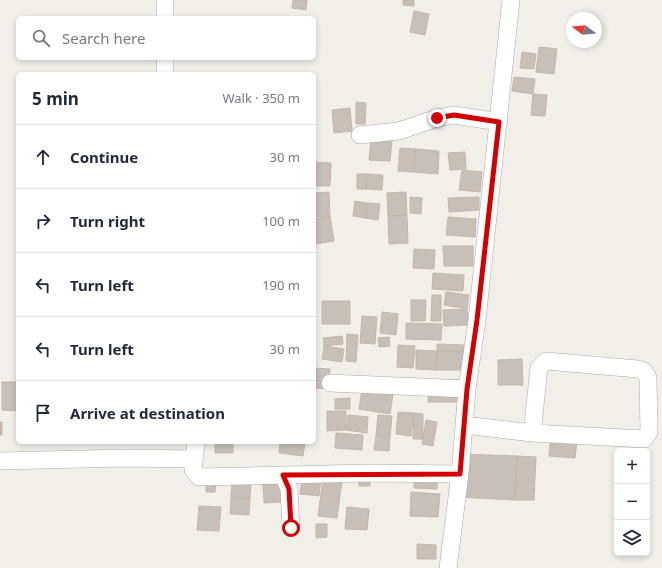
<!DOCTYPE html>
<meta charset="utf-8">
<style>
:root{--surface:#fff;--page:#f6f6f7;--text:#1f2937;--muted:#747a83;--line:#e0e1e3}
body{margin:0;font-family:"Noto Sans",sans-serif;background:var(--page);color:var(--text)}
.controls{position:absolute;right:12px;bottom:12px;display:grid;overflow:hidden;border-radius:6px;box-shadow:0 2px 6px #0003}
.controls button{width:36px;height:36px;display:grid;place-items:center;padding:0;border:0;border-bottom:1px solid var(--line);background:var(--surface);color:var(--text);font:20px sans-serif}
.compass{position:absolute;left:566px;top:12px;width:36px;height:36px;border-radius:50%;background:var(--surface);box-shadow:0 2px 6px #0003;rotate:286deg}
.stop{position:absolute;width:12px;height:12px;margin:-9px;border:3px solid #d40000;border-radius:50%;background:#fff}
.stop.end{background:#d40000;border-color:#fff;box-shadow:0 1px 4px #0008}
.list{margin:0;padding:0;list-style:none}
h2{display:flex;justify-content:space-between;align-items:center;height:52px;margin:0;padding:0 16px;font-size:17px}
h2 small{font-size:13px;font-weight:400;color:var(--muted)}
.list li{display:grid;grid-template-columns:26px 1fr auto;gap:12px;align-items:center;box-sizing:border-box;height:64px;padding:0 16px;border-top:1px solid var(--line)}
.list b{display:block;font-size:15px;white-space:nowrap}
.list em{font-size:13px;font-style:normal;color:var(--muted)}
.icon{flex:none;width:22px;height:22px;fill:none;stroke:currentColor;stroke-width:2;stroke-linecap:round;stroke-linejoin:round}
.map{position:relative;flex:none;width:662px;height:568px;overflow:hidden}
.search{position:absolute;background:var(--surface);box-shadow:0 2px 6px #0003;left:16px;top:16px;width:300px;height:44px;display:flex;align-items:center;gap:10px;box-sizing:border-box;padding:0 14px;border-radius:6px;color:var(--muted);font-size:15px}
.panel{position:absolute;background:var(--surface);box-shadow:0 2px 6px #0003;left:16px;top:72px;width:300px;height:372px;border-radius:6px}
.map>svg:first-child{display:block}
.building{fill:#c7bfb8;stroke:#c4b6ab}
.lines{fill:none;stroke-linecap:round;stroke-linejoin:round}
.minor-casing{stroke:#a9a9a9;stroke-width:18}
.minor{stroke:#fff;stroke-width:17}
.route{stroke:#d40000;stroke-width:5}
</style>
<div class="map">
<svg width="662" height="568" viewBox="0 0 662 568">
<rect width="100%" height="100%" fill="#f2efe9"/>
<path class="building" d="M293,0H307L306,10L292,8Z
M403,0H414V6L403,5Z
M414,11L429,14L425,35L410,32Z
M539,47L557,49L554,74L536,72Z
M522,52L536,54L534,69L520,68Z
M514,77L535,79L533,94L512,91Z
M533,94L547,95L545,116L531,115Z
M356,102L366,103L365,124H356Z
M350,108L352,131L334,133L332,110Z
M371,139L392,141L390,161L369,160Z
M400,148L415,149L414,172L398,171Z
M415,149L439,151L438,174L414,172Z
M465,152L466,169L450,170L448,153Z
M314,162L331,163L330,186H314Z
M462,170L482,172L480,192L459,190Z
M357,174H366V189H357Z
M366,174L383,175L382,190L366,189Z
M329,192L330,216L314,217V193Z
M406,192L407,215L388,216L387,193Z
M410,197L422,198L421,214L410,213Z
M479,197V210L449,212L448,198Z
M355,201L367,203L365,218L353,216Z
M367,203L380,204L378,220L365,218Z
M407,215L408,243L389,244L388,216Z
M330,216L334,241L315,244L314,219Z
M448,217L476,219L475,237L446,235Z
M443,246H473V266H444Z
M414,249L435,250L434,269L413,268Z
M433,273L464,275L463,291L432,289Z
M446,292L469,295L467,309L444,305Z
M432,295H441V321H431Z
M411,300H426L425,321H411Z
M322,301H350V324H322Z
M467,309L468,325L444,326L443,310Z
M382,312L398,314L396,335L380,333Z
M362,316L377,317L375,344L360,343Z
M406,323L442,324L441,340L406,339Z
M347,334L358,335L356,362L346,361Z
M342,336L343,344L324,346L323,338Z
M389,337L390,346L379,347L378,338Z
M437,344L464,345V352L437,351Z
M398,345L415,346L413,368L397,367Z
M324,346L344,349L342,362L322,359Z
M416,350L437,351L436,370L416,369Z
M437,351L464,352L463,370H436Z
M522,359L523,385H498V360Z
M314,368L330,369L329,389L314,388Z
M429,380H460L459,402H428Z
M2,382H18V411L2,410Z
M362,389L393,394L390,414L359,409Z
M350,398V409H335V399Z
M327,411H346V430L327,431Z
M398,412L414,413L411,436L396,434Z
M414,413L423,414V439H413Z
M348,415L368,417L367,433L346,430Z
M378,415L392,416L390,437L376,435Z
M426,420L437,422L433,446L422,444Z
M0,422H2V435H0Z
M551,429L578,431L575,458L549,456Z
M336,433L363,435L362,450L335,448Z
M376,435L390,437L389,451L374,450Z
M215,442H233V453H215Z
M280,442H305L303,456L279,453Z
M459,454L517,456L515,500L458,497Z
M517,456L536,457L534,500H515Z
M415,465L438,467L437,489L414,488Z
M303,468L322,470L319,496L300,494Z
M370,469V486H359V470Z
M324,471L343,474L337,518L318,516Z
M206,476H216L215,492H206Z
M281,482L282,502L264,503L263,483Z
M232,483L251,484L250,498L231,497Z
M411,492L440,494L438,517L410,516Z
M231,497L250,498L249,515L230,514Z
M199,506L221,507L219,531L197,530Z
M347,507L369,509L367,530L345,529Z
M316,524H327V537L316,538Z
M417,544L436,545V559H417Z"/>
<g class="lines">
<defs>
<path id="minor" d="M165,1V18
M165,58V74
M360,135L399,131L437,118L454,115L499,122
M330,383L467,389
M465,425L532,433L644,439L649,432L648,378L644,371L638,369L546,361L539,368L532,433
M196,442L193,470L199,477L369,473L460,474
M0,461L125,458L194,459
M283,475L289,489L291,528
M448,568L460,474L467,389L477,320L511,0"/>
</defs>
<use href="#minor" class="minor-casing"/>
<use href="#minor" class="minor"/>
</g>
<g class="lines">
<path class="route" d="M291,528L289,489L283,475L460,474L467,389L477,320L499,122L454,115L437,118"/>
</g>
</svg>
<div class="controls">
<button>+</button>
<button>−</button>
<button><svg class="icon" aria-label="layers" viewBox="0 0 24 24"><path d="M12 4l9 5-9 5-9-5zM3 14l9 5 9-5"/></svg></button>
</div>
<svg class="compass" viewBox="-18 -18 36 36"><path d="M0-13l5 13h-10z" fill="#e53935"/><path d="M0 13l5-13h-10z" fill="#747a83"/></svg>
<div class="stop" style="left:291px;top:528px"></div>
<div class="stop end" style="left:437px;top:118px"></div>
<div class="search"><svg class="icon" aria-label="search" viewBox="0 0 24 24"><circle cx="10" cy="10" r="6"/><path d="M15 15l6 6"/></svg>Search here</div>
<section class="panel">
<h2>5 min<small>Walk · 350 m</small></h2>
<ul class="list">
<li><svg class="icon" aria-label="ahead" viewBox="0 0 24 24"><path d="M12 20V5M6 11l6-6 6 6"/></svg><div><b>Continue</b></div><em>30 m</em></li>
<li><svg class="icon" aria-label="right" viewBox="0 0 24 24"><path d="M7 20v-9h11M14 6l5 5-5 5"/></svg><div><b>Turn right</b></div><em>100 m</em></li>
<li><svg class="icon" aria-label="left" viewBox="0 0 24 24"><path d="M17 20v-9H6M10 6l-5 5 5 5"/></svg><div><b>Turn left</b></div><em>190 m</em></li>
<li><svg class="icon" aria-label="left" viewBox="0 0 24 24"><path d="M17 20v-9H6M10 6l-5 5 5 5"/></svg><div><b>Turn left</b></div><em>30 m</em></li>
<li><svg class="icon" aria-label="arrive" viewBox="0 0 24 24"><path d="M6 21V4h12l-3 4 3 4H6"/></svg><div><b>Arrive at destination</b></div></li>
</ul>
</section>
</div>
